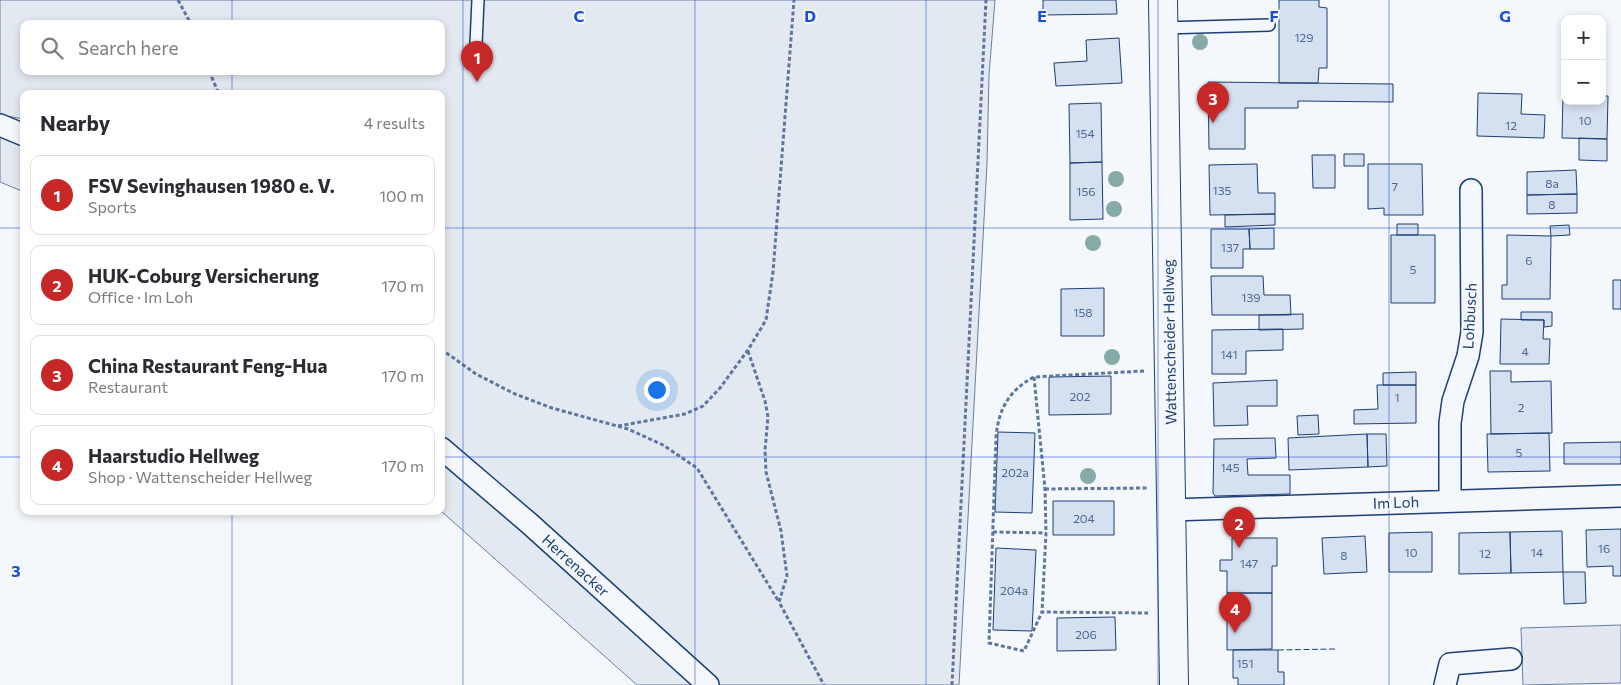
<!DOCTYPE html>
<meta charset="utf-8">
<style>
:root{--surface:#fff;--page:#f2f2f3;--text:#2b2b33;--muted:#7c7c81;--line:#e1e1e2;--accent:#c62828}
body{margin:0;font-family:Commissioner,sans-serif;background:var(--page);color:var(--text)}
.controls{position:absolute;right:15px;top:15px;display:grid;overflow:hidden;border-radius:10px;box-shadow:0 2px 8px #0003}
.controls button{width:45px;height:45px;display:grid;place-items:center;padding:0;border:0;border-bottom:1px solid var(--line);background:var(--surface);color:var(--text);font:25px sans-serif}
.you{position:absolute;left:656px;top:389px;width:18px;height:18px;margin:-12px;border:4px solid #fff;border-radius:50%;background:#1a73e8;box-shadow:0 0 0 8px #1a73e833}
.badge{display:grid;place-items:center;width:32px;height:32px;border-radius:50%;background:var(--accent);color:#fff;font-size:16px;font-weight:700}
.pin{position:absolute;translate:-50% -41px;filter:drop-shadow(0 1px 2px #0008)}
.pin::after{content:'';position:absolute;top:26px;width:18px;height:15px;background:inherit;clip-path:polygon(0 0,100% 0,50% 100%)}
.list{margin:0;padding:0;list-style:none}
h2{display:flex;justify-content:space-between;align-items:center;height:65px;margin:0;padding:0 20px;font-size:21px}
h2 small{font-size:16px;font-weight:400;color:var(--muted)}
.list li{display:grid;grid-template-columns:32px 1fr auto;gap:15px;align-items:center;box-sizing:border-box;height:80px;margin:0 10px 10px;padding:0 10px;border:1px solid var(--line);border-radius:10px}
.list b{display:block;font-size:19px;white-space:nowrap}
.list p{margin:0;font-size:16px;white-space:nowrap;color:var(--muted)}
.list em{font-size:16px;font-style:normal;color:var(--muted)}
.icon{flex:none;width:28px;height:28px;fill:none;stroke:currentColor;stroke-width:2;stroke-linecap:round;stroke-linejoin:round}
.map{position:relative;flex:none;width:1621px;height:685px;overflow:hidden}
.search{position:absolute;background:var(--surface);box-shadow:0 2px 8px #0003;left:20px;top:20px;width:425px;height:55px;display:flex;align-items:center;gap:12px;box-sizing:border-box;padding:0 18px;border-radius:10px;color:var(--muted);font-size:19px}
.panel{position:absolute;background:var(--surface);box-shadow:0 2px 8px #0003;left:20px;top:90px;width:425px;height:425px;border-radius:10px}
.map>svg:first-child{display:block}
.green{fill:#e3e9f0;stroke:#687fa3;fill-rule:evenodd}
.parking{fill:#e3e8f0;stroke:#687fa3}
.building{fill:#d5e0f0;stroke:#1d3f73}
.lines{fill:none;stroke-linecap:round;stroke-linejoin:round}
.lane-casing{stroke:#1d3f73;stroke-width:14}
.street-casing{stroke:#1d3f73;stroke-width:24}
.secondary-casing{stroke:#1d3f73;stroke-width:30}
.path{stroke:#5e769c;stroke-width:3;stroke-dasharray:4 2.5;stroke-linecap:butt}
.lane{stroke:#f4f7fb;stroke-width:11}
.street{stroke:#f4f7fb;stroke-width:21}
.secondary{stroke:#f4f7fb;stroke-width:28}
.fence{stroke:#1d3f73;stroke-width:1;stroke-dasharray:6 2.5;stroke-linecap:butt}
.tree{fill:#86aba6}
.grid{fill:none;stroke:#1d4ed8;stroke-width:1;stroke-opacity:0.55}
.labels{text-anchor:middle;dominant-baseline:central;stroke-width:4;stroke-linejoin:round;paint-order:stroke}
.number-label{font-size:12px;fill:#4b6792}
.street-label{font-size:15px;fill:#1d3f73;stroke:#f4f7fb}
.grid-label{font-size:16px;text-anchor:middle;font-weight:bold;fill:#1d4ed8;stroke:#f4f7fb;stroke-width:4;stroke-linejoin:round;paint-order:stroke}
</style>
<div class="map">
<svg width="1621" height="685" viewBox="0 0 1621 685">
<rect width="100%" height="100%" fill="#f4f7fb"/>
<path class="green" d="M0,0H995L989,75L987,164L959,685H717L441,435V94H24V119L0,115ZM24,24H441V71H24Z
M0,133L24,141V192L0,182Z
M441,456L700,685H637L441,511Z"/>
<path class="parking" d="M1621,625V683L1523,685L1521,628Z"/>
<path class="building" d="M1043,0H1116L1117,14L1043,15Z
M1279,0H1319V7L1327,8V68H1319L1318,83H1279Z
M1119,38L1122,83L1056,86L1054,63L1087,61L1086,40Z
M1208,82L1393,84V102L1298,101V108H1245V149H1209Z
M1478,93L1522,94L1521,114L1545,115L1544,138L1477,136Z
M1563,95L1565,101H1602V96H1608L1607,139L1562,138Z
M1101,103L1102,162L1070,163L1069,104Z
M1579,138L1607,139V161L1579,160Z
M1344,154H1364V166H1344Z
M1312,155H1335V188H1313Z
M1102,162L1103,219L1070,220V163Z
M1257,164L1258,193H1275V214L1210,215L1209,165Z
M1368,164H1422L1423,215H1384V208L1368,209Z
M1576,170L1577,194L1527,195V172Z
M1577,194V213L1527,214V195Z
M1275,214V225L1225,227V215Z
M1397,224H1418V235H1397Z
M1569,225L1570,235L1551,236L1550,226Z
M1274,228V249H1250L1249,229Z
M1211,229H1249L1250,249H1243V268H1211Z
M1391,235H1435V303H1391Z
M1507,235L1551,236L1550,299H1502V285H1507Z
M1211,276H1263L1264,295H1290L1291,315H1212Z
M1613,280H1621V309H1613Z
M1104,288V336H1061V289Z
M1521,312H1552V326L1544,327V320H1521Z
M1303,314V329L1259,330V315Z
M1501,319L1544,320L1543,339H1550L1549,364H1500Z
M1283,329V350L1246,351V374H1212V330Z
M1490,371H1511V382L1551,381L1552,433L1491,434Z
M1416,372V385H1383V373Z
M1111,376V414L1049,415V377Z
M1277,380V406H1247L1248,425L1214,426L1213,383Z
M1377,385H1416V423L1354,424V410L1378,409Z
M1318,415L1319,434L1298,435L1297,416Z
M998,432L1035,433L1032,513L995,512Z
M1549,433L1550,471L1488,472L1487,434Z
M1367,434H1386L1387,466L1368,467Z
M1367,434L1368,467L1289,470L1288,438Z
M1275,438L1276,458L1247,459L1248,475H1290V494L1215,496L1213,493L1214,439Z
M1621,442V464H1564V443Z
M1053,501H1114V535H1053Z
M1621,529V576H1613V566L1587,567L1586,530Z
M1562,531L1563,572L1511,573L1510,532Z
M1432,532V572H1389V533Z
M1510,532L1511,573L1459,574V533Z
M1365,536L1367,572L1324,574L1322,538Z
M1232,538H1277V566H1272V593H1227V571H1220V560H1232Z
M996,548L1036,550L1032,631L993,630Z
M1563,572H1585L1586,603L1564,604Z
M1227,593H1272V649L1227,650Z
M1115,617L1116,650L1057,651V618Z
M1233,650H1278V672H1284V685H1238V678H1233Z"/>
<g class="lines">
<defs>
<path id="lane" d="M1163,28L1269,25
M475,66L478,0"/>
<path id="street" d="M0,125L24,135
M441,448L530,524L708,685
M1450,500V423L1453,401L1468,356L1472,332L1471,190
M1171,510L1621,496
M1445,685L1450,664L1511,659"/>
<path id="secondary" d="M1163,0L1174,685"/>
</defs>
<use href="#lane" class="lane-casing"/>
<use href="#street" class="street-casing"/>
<use href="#secondary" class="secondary-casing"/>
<path class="path" d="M178,0L191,24
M209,71L219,94
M441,349L476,374L515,394L552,408L628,429L663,445L697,468L779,602
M748,351L765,401L768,417L765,450L766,472L781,531L787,576L779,602L824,685
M1144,371L1034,377C1009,390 998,410 996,438L989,643L1024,651L1042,612L1148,613
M1034,377L1045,489L1046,533L1042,612
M618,426L685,414L703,406L720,388L748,350L766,320L773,272L794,0
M1045,489L1147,488
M993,532L1046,533
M952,685L986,0"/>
<use href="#lane" class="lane"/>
<use href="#street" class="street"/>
<use href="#secondary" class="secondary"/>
<path class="fence" d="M1278,650L1335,649"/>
</g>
<g class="tree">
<circle cx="1200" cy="42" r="8"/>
<circle cx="1116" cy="179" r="8"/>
<circle cx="1114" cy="209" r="8"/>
<circle cx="1093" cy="243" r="8"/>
<circle cx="1112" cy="357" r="8"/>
<circle cx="1088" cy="476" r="8"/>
</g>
<path class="grid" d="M232,0V24M463,0V685M695,0V685M926,0V685M1158,0V685M1389,0V685M232,71V94M0,228H24M441,228H1621M0,457H24M441,457H1621M232,511V685"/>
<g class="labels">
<g class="number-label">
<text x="1304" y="37">129</text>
<text x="1585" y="120">10</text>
<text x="1511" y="125">12</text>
<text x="1085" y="133">154</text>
<text x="1552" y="183">8a</text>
<text x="1395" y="186">7</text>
<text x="1222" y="190">135</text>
<text x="1086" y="191">156</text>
<text x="1552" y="204">8</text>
<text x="1230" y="247">137</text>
<text x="1529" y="260">6</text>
<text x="1413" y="269">5</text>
<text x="1251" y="297">139</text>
<text x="1083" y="312">158</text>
<text x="1525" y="351">4</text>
<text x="1229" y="354">141</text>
<text x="1080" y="396">202</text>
<text x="1397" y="397">1</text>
<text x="1521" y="407">2</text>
<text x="1519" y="452">5</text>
<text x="1230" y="467">145</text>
<text x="1015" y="472">202a</text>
<text x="1084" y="518">204</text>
<text x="1604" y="548">16</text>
<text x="1411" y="552">10</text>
<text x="1537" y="552">14</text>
<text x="1485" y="553">12</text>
<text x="1344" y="555">8</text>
<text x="1249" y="563">147</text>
<text x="1014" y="590">204a</text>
<text x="1086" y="634">206</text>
<text x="1245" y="663">151</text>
</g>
<g class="street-label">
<text transform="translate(1469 316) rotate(-87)">Lohbusch</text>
<text transform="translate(1169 342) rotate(-91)">Wattenscheider Hellweg</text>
<text transform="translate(1396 502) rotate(-2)">Im Loh</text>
<text transform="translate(576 565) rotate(42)">Herrenacker</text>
</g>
</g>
<g class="grid-label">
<text x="579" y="22">C</text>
<text x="810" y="22">D</text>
<text x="1042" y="22">E</text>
<text x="1274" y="22">F</text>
<text x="1505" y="22">G</text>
<text x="16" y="577">3</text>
</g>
</svg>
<div class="controls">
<button>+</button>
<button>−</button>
</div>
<div class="you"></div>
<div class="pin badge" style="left:477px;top:82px">1</div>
<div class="pin badge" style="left:1239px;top:548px">2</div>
<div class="pin badge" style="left:1213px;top:123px">3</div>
<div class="pin badge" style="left:1235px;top:633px">4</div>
<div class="search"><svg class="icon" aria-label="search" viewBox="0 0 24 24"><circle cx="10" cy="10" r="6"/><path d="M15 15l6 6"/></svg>Search here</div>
<section class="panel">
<h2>Nearby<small>4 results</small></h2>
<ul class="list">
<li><span class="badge">1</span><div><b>FSV Sevinghausen 1980 e. V.</b><p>Sports</p></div><em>100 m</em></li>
<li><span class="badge">2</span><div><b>HUK-Coburg Versicherung</b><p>Office · Im Loh</p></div><em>170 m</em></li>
<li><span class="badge">3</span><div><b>China Restaurant Feng-Hua</b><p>Restaurant</p></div><em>170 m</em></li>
<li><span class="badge">4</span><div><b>Haarstudio Hellweg</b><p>Shop · Wattenscheider Hellweg</p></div><em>170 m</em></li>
</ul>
</section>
</div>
